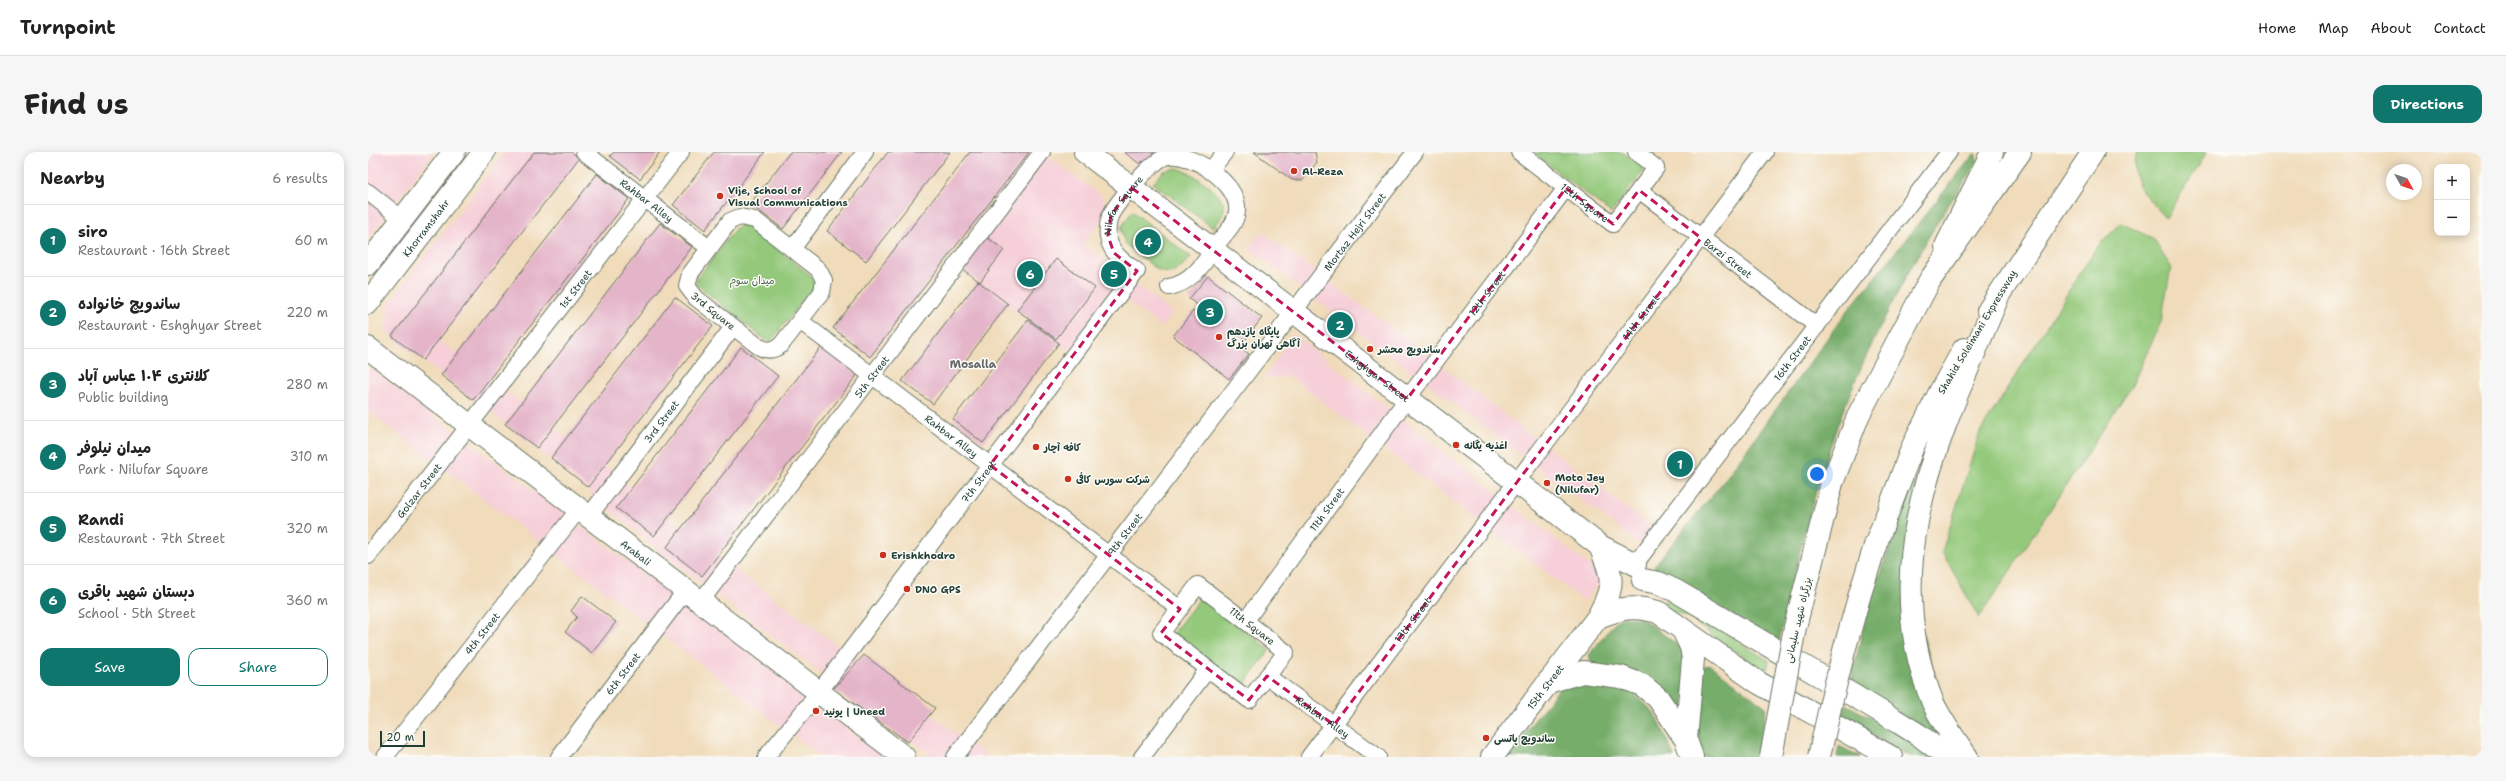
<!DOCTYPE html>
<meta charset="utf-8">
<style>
:root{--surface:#fff;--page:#f6f6f6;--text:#222;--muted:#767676;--line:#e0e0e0;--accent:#0f766e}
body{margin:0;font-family:"Shantell Sans","Playpen Sans Arabic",sans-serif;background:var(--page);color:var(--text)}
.controls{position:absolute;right:12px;top:12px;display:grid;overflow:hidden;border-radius:8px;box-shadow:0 2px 10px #0003}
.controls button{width:36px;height:36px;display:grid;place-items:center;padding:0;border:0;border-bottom:1px solid var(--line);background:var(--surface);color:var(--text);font:20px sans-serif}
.compass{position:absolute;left:2018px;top:12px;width:36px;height:36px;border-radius:50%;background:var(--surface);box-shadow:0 2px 10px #0003;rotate:130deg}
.scale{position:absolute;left:12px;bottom:10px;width:45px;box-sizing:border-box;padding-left:4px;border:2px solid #1f3d34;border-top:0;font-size:11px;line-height:14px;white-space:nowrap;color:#1f3d34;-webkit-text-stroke:3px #fdfcf7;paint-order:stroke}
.you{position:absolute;left:1449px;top:322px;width:14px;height:14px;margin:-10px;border:3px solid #fff;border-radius:50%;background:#1a73e8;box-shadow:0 0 0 6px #1a73e833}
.badge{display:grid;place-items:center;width:26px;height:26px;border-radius:50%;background:var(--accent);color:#fff;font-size:13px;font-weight:700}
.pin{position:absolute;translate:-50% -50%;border:2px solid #fff;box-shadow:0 1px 4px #0006}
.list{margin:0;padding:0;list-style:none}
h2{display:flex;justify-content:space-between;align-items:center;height:52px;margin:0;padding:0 16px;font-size:17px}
h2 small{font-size:13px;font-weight:400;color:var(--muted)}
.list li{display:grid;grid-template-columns:26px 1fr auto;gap:12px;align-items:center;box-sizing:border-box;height:72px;padding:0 16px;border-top:1px solid var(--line)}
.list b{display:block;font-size:15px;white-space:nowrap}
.list p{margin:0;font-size:13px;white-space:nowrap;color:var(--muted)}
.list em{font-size:13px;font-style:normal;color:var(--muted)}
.actions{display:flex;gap:8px;padding:12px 16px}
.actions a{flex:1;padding:9px 0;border:1px solid var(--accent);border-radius:12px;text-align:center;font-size:14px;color:var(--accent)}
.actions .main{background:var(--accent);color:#fff}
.map{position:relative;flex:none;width:2114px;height:605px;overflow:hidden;border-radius:12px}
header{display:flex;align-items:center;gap:24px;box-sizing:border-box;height:56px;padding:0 20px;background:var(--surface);border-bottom:1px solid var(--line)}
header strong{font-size:19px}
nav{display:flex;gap:22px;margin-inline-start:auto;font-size:14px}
.intro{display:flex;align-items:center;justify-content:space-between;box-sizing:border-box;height:96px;padding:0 24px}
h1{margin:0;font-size:28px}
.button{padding:10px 18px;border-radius:12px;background:var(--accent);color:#fff;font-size:14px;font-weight:700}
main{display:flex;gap:24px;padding:0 24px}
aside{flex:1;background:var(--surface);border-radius:12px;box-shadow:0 2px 10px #0003}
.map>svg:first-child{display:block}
.built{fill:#f6cfd8}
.green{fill:#94c97b;stroke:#5a8358}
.forest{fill:#77ad6b;stroke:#4b7550}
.building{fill:#e4b4c9}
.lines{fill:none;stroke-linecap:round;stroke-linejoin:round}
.street-casing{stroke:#687563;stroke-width:18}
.secondary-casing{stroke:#687563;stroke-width:24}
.highway-casing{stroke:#687563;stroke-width:24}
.street{stroke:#fff;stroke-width:16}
.secondary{stroke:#fff;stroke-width:22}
.highway{stroke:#fff;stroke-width:22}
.highway-bridge-casing{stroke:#687563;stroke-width:24;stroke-linecap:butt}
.highway-bridge{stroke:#fff;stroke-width:22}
.marked{fill:none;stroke:#c2185b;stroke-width:3;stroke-dasharray:8 5;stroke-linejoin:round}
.poi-dot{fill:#c8321e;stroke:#fdfcf7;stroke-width:1.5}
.labels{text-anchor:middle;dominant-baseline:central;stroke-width:3;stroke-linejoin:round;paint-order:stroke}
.poi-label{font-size:10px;font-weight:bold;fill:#1f3d34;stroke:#fdfcf7;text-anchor:start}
.street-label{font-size:10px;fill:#1f3d34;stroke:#fdfcf7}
.park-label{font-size:10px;fill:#3c6046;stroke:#fdfcf7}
.neighbourhood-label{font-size:11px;font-weight:bold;fill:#646768;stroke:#fdfcf7}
</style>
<header>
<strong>Turnpoint</strong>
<nav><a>Home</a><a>Map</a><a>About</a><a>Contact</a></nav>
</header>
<div class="intro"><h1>Find us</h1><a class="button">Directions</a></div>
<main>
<aside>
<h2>Nearby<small>6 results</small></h2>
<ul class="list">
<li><span class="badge">1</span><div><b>siro</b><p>Restaurant · 16th Street</p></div><em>60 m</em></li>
<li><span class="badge">2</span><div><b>ساندویچ خانواده</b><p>Restaurant · Eshghyar Street</p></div><em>220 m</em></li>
<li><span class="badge">3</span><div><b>کلانتری ۱۰۴ عباس آباد</b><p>Public building</p></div><em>280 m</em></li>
<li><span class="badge">4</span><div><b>میدان نیلوفر</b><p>Park · Nilufar Square</p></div><em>310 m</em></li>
<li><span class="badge">5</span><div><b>Randi</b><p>Restaurant · 7th Street</p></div><em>320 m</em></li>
<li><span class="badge">6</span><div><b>دبستان شهید باقری</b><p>School · 5th Street</p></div><em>360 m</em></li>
</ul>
<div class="actions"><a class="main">Save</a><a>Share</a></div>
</aside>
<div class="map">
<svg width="2114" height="605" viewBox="0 0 2114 605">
<rect width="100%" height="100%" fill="#fdfcf7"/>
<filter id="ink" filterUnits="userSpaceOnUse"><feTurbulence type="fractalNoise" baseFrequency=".025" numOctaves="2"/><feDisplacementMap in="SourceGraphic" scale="8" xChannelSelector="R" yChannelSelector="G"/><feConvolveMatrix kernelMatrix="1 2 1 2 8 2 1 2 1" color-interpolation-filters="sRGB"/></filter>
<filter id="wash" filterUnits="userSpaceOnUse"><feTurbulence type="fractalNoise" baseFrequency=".012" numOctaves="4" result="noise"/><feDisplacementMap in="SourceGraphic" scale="16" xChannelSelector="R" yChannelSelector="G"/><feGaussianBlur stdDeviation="0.9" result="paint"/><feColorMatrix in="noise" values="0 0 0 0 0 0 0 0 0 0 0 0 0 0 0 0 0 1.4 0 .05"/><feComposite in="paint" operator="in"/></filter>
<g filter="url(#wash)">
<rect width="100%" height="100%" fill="#f0dcbb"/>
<path class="built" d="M0,0H66L0,87Z
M137,0H218L71,189L264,335L349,404L620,605H566L292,400L169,296L18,180L21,151Z
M661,0H674L736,46V64L715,92L805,161L793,175L748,140L703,200L591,115L636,54L626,47Z
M752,0H787L774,16Z
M894,80L1008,164L1285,376L1271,392L880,96Z
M925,182L1236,425L1216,449L922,225L896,226Z
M0,214L388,506L517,605H454L0,259Z"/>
<path class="green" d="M1254,0L1277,17L1243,61L1165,1Z
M1769,0H1839L1798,66C1779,44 1760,32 1769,0Z
M808,16C821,18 855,41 856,54C857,63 850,70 845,76L785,31L796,19Z
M764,59L823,105L809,119L801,121L791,119L757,92L753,76Z
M1753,71L1786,87L1803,115L1793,170L1764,233L1611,466L1574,400L1612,280L1728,96Z
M373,73L382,76L447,127L446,135L403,189L396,187L328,132L329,127L368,76Z
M1298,444L1401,509L1398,521L1319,465L1303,459L1296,452Z
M833,445L902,498L875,534L805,481Z"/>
<path class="forest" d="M1607,1L1610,10C1593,35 1575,60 1560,86C1524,148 1490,215 1466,283C1442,351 1426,423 1410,493L1288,417L1286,414L1356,329L1474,166Z
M1551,319L1538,427L1592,605L1481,535L1503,445Z
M1254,465L1274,467L1321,501L1314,572L1224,513L1221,503L1247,470Z
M1342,513L1398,555L1391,605H1334L1327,580L1333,515Z
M1246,529C1286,555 1289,561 1306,605H1138L1194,533Z
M1477,552L1513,571L1565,605H1543L1475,566Z
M1471,594L1493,605H1469Z"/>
<g id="blocks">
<path class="building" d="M166,0H203L211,6L55,208L24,184Z
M246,0H292L272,27L242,4Z
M346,0H397L337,78L305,53Z
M422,0H474L415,77L382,52Z
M520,0H582L498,109L459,79Z
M602,0H661L502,205L465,176Z
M756,0H786L777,11L774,9L772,12Z
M886,0H947L949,10L935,28H924Z
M229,22L261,47L105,248L73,223Z
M292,71L324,95L169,296L137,272Z
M616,83L636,98L612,130L591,115Z
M688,107L727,136L688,187L649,158Z
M840,124L894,166L877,188L871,183L866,190L881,202L861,227L805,184L825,159L829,162L834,156L821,147Z
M610,129L640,152L565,252L534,229Z
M307,145L345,174L220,335L183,306Z
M660,168L691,191L615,291L585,267Z
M454,194L490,222L334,424L298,396Z
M373,195L410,224L286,384L248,356Z
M214,444L248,470L224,501L197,480L209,465L203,459Z
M496,503L567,556L540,590L465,537Z"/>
</g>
</g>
<g filter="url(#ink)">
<use href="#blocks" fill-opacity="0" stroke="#687563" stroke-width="1"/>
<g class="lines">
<defs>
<g id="street">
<path id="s1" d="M216,0L341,96"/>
<path id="s2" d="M1151,0L1245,72L1288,16L1268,0"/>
<path d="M842,19L857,0"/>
<path id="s3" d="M1271,38L1449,174"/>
<path d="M0,40L34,67"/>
<path d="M372,65L387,68L450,117L456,128L454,140L413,193C405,199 398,199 390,194L328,146L319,134L322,122L362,69Z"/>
<path d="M424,97L497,0"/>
<path id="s4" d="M432,169L812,457"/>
<path id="s5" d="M221,364L365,175"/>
<path id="s6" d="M0,404L313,0"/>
<path id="s7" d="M1267,412L1581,0"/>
<path d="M830,433L918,500L881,548L793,481Z"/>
<path id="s8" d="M333,449L674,0"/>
<path id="s9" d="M878,468L1039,247L1198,36"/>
<path id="s10" d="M899,524L1010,605"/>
<path id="s11" d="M17,605L211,357"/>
<path id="s12" d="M191,605L318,438"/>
<path id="s13" d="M398,605L451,540L769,119C756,110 743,102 740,85C739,79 740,71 742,64C749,50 785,7 800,4C824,0 872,32 869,59C868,70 860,79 853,87C839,106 826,131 801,135"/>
<path id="s14" d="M587,605L1047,0"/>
<path d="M774,605L840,517"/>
<path id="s15" d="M941,605L1397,0"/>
</g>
<g id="secondary">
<path id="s16" d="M717,0L1232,394L1267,412"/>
<path d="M1578,94L1624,0"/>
<path d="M0,112L86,0"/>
<path id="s17" d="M0,151L116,0"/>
<path id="s18" d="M0,196L536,605"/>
<path id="s19" d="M1124,605L1230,465C1247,432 1246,428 1232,394"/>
</g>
<path id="highway" d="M1620,159L1725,0
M1464,331L1491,262L1562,128L1652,0
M1507,394L1545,294L1573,238L1596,197
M1275,428L1291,431L1308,439L1527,568L1551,583L1580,605
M1230,465C1253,456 1265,453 1290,460L1391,531L1523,605
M1316,480L1323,495L1325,507L1318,588
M1180,530L1215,520L1253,525L1274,533L1290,546L1318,588L1324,605
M1599,605C1587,588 1574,570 1565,551C1506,407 1575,278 1629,147"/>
</defs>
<use href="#street" class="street-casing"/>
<use href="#secondary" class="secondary-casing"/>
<use href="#highway" class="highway-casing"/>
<use href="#street" class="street"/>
<use href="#secondary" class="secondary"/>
<use href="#highway" class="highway"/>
<defs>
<path id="highway-bridge" d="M1403,605L1427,475L1464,331
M1451,605C1466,533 1484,464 1507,394"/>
</defs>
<use href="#highway-bridge" class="highway-bridge-casing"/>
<use href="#highway-bridge" class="highway-bridge"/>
</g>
</g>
<path class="marked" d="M764,36L1039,247L1198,36L1245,72L1271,38L1333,86L966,573L899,524L881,548L793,481L812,457L622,313L769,119L746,101L740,84L743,63Z"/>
<g class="poi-dot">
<circle cx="926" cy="19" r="4"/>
<circle cx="352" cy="44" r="4"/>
<circle cx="851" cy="185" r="4"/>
<circle cx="1002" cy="197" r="4"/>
<circle cx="1088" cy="293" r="4"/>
<circle cx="668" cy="295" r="4"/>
<circle cx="700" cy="327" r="4"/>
<circle cx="1179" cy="331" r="4"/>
<circle cx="515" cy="403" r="4"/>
<circle cx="539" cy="437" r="4"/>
<circle cx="448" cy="559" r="4"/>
<circle cx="1118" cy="586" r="4"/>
</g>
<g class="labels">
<g class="poi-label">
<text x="934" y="19">Al-Reza</text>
<text x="360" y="38">Vije, School of<tspan x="360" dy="12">Visual Communications</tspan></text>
<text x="859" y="179">پایگاه یازدهم<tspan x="859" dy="12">آگاهی تهران بزرگ</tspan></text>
<text x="1010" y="197">ساندویچ محشر</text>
<text x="1096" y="293">اغذیه یگانه</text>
<text x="676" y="295">کافه آچار</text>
<text x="1187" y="325">Moto Jey<tspan x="1187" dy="12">(Nilufar)</tspan></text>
<text x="708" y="327">شرکت سورس کافی</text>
<text x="523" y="403">Erishkhodro</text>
<text x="547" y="437">DNO GPS</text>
<text x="456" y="559">یونید | Uneed</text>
<text x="1126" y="586">ساندویچ پاتسی</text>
</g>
<g class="street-label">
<text stroke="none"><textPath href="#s1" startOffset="79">Rahbar Alley</textPath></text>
<text stroke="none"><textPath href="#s2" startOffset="83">12th Square</textPath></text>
<text stroke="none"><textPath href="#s13" startOffset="694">Nilufar Square</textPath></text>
<text stroke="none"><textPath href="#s17" startOffset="95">Khorramshahr</textPath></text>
<text stroke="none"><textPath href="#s14" startOffset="660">Mortaz Hejri Street</textPath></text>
<text stroke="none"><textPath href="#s3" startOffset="112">Barzi Street</textPath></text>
<text stroke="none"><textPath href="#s6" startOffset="338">1st Street</textPath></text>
<text stroke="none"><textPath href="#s9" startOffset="406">12th Street</textPath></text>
<text transform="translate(345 159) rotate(39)">3rd Square</text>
<text stroke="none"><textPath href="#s15" startOffset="551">14th Street</textPath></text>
<text transform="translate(1609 180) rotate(-59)">Shahid Soleimani Expressway</text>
<text stroke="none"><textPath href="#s7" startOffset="259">16th Street</textPath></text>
<text stroke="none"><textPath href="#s16" startOffset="368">Eshghyar Street</textPath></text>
<text stroke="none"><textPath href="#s8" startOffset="282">5th Street</textPath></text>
<text stroke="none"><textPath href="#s5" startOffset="119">3rd Street</textPath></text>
<text stroke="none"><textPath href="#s4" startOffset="190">Rahbar Alley</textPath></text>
<text stroke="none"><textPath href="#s13" startOffset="348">7th Street</textPath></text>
<text stroke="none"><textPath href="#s6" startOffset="83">Golzar Street</textPath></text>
<text stroke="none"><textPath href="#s9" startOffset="137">11th Street</textPath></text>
<text stroke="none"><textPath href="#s14" startOffset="280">9th Street</textPath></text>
<text stroke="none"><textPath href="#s18" startOffset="337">Arabali</textPath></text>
<text stroke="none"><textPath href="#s15" startOffset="172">13th Street</textPath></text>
<text transform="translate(1430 468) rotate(-77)">بزرگراه شهید سلیمانی</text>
<text transform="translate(884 474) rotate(38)">11th Square</text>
<text stroke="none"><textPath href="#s11" startOffset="157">4th Street</textPath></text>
<text stroke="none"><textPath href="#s12" startOffset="105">6th Street</textPath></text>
<text stroke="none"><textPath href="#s19" startOffset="88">15th Street</textPath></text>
<text stroke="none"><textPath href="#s10" startOffset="69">Rahbar Alley</textPath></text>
</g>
<g class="park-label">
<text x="384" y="128">میدان سوم</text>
</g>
<g class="neighbourhood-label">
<text x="605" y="212">Mosalla</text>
</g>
</g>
</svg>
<div class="controls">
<button>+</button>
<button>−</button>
</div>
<svg class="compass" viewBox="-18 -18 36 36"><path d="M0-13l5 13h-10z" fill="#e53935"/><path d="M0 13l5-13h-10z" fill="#767676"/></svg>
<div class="scale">20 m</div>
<div class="you"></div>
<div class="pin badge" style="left:1312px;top:312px">1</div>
<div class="pin badge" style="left:972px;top:173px">2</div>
<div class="pin badge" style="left:842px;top:160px">3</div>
<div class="pin badge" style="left:780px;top:90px">4</div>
<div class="pin badge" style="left:746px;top:122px">5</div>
<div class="pin badge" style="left:662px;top:122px">6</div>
</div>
</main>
